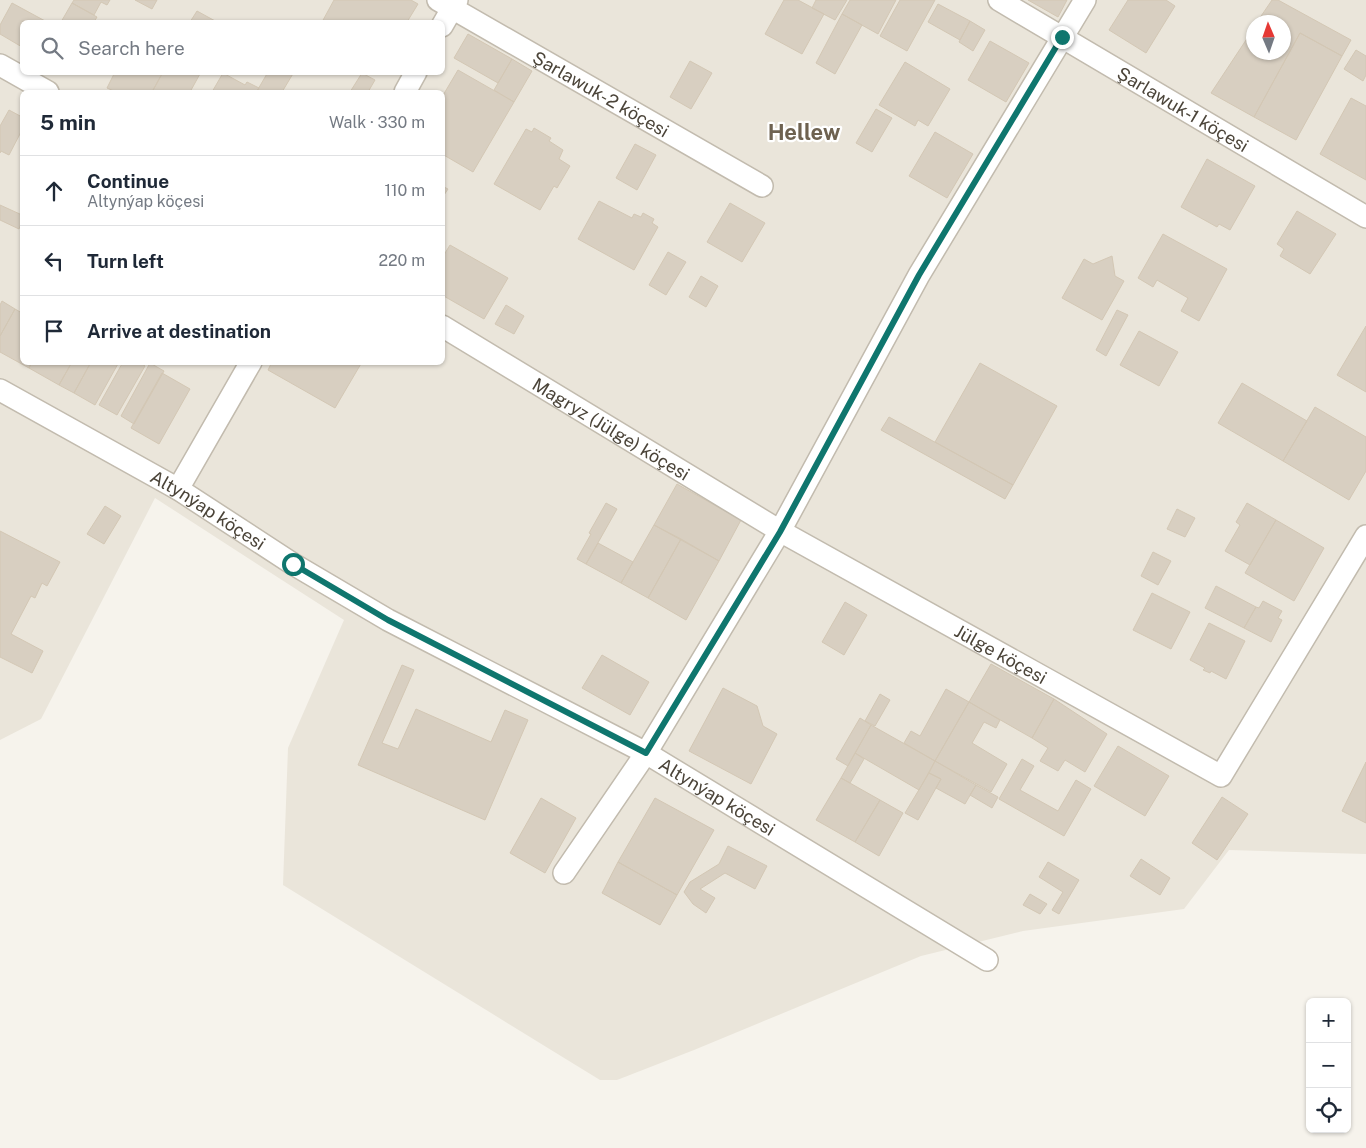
<!DOCTYPE html>
<meta charset="utf-8">
<style>
:root{--surface:#fff;--page:#f6f6f7;--text:#1f2937;--muted:#747a83;--line:#e0e1e3}
body{margin:0;font-family:"Public Sans",sans-serif;background:var(--page);color:var(--text)}
.controls{position:absolute;right:15px;bottom:15px;display:grid;overflow:hidden;border-radius:8px;box-shadow:0 1px 4px #0004}
.controls button{width:45px;height:45px;display:grid;place-items:center;padding:0;border:0;border-bottom:1px solid var(--line);background:var(--surface);color:var(--text);font:25px sans-serif}
.compass{position:absolute;left:1246px;top:15px;width:45px;height:45px;border-radius:50%;background:var(--surface);box-shadow:0 1px 4px #0004;rotate:358deg}
.stop{position:absolute;width:15px;height:15px;margin:-11px;border:4px solid #0f766e;border-radius:50%;background:#fff}
.stop.end{background:#0f766e;border-color:#fff;box-shadow:0 1px 5px #0008}
.list{margin:0;padding:0;list-style:none}
h2{display:flex;justify-content:space-between;align-items:center;height:65px;margin:0;padding:0 20px;font-size:21px}
h2 small{font-size:16px;font-weight:400;color:var(--muted)}
.list li{display:grid;grid-template-columns:32px 1fr auto;gap:15px;align-items:center;box-sizing:border-box;height:70px;padding:0 20px;border-top:1px solid var(--line)}
.list b{display:block;font-size:19px;white-space:nowrap}
.list p{margin:0;font-size:16px;white-space:nowrap;color:var(--muted)}
.list em{font-size:16px;font-style:normal;color:var(--muted)}
.icon{flex:none;width:28px;height:28px;fill:none;stroke:currentColor;stroke-width:2;stroke-linecap:round;stroke-linejoin:round}
.map{position:relative;flex:none;width:1366px;height:1148px;overflow:hidden}
.search{position:absolute;background:var(--surface);box-shadow:0 1px 4px #0004;left:20px;top:20px;width:425px;height:55px;display:flex;align-items:center;gap:12px;box-sizing:border-box;padding:0 18px;border-radius:8px;color:var(--muted);font-size:19px}
.panel{position:absolute;background:var(--surface);box-shadow:0 1px 4px #0004;left:20px;top:90px;width:425px;height:275px;border-radius:8px}
.map>svg:first-child{display:block}
.residential{fill:#eae5da;fill-rule:evenodd}
.building{fill:#d8cfc1;stroke:#d3c7b4}
.lines{fill:none;stroke-linecap:round;stroke-linejoin:round}
.minor-casing{stroke:#c2bbae;stroke-width:24}
.minor{stroke:#fff;stroke-width:21}
.route{stroke:#0f766e;stroke-width:6}
.labels{text-anchor:middle;dominant-baseline:central;stroke-width:4.5;stroke-linejoin:round;paint-order:stroke}
.street-label{font-size:18px;fill:#4b4439;stroke:#fff}
.district-label{font-size:22px;font-weight:bold;fill:#6e6250;stroke:#fff}
</style>
<div class="map">
<svg width="1366" height="1148" viewBox="0 0 1366 1148">
<rect width="100%" height="100%" fill="#f6f3ec"/>
<path class="residential" d="M0,0H1366V854L1229,850L1184,909L1023,931L921,956L694,1050L617,1080H600L283,885L288,748L344,620L155,498L41,719L0,740ZM22,22H442V72H22ZM1254,22H1284V52H1254ZM22,92H442V362H22Z"/>
<path class="building" d="M74,0H110L107,5L101,2L94,15L72,3Z
M135,0H157L152,9Z
M334,0H411L418,4L407,22H322Z
M784,0H798L824,14L802,54L765,34Z
M816,0H847L835,20L812,8Z
M850,0H896L878,34L842,14Z
M900,0H935L907,51L880,36Z
M1028,0H1067L1058,17Z
M1128,0H1166L1175,6L1146,53L1109,30Z
M1272,0H1278L1351,40L1342,56L1300,33L1254,117L1211,93L1254,28V52H1284V22H1257Z
M12,3L47,22H22V47L0,34V25Z
M72,3L97,17L94,22H61Z
M938,4L970,21L960,40L928,22Z
M197,11L217,22H190Z
M842,14L862,25L835,74L816,63Z
M970,21L985,30L973,51L959,42Z
M1300,33L1342,56L1296,140L1254,117Z
M468,34L512,59L498,83L454,58Z
M990,41L1029,63L1006,102L968,80Z
M1356,50L1366,56V75L1363,81L1344,69Z
M512,59L532,71L514,102L494,90Z
M690,61L712,73L691,109L670,97Z
M905,62L950,89L928,126L918,120L915,126L879,105Z
M458,70L514,102L473,172L442,154V97Z
M115,72H163L152,92H116L107,88Z
M163,72H201L190,92H152Z
M268,72H294L282,92H259L257,91Z
M223,73L245,85L247,82L259,88L257,91L259,92H212Z
M362,73L375,80L368,92H350Z
M1351,98L1366,106V180L1320,154Z
M876,109L892,118L872,152L856,143Z
M9,110L22,117V130L9,155L1,151L0,153V126Z
M534,128L551,138L549,141L563,150L559,159L570,166L557,188L554,186L540,210L494,184L526,129L532,132Z
M935,132L973,154L947,198L909,176Z
M635,144L656,155L637,190L616,178Z
M1207,159L1255,186L1230,230L1219,224L1217,227L1181,207Z
M442,186L448,189L442,198Z
M599,201L632,218L634,214L641,217L643,213L654,219L652,223L658,227L634,270L578,239Z
M730,203L765,223L742,262L707,242Z
M0,205L22,215V221L19,229L0,220Z
M1297,211L1336,234L1310,274L1280,256L1284,249L1277,244Z
M1163,234L1227,269L1199,321L1181,311L1188,298L1157,280L1153,287L1138,278Z
M450,245L508,278L484,319L442,295V258Z
M668,252L686,262L666,295L649,285Z
M1112,256L1115,276L1124,281L1102,320L1062,298L1084,259L1093,264Z
M701,276L718,286L706,307L689,297Z
M2,301L15,309L0,336V305Z
M506,305L524,316L514,334L495,324Z
M15,309L22,313V362H32L29,368L0,352V336Z
M1117,310L1128,315L1106,356L1096,350Z
M1366,326V392L1337,375Z
M1139,331L1178,352L1159,386L1120,365Z
M32,362H72L59,385L29,368Z
M72,362H91L74,393L59,385Z
M91,362H119L95,405L74,393Z
M123,362H139L145,366L117,415L99,405Z
M272,362H362L335,408L268,370Z
M150,363L164,371L134,424L121,416Z
M980,363L1057,406L1013,485L935,442Z
M162,373L190,389L159,444L131,428Z
M1242,383L1307,421L1283,461L1218,423Z
M1315,407L1366,437V471L1349,500L1283,461Z
M889,417L1013,485L1005,499L881,430Z
M677,484L741,520L719,561L654,525Z
M606,503L617,509L586,564L577,559L591,534L589,533Z
M1247,503L1276,520L1250,565L1225,551L1240,525L1236,522Z
M105,506L121,516L104,544L87,534Z
M1177,509L1195,518L1185,537L1167,529Z
M1276,520L1324,548L1294,601L1245,573Z
M654,525L681,539L648,598L621,583Z
M0,531L60,562L47,586L42,583L35,598L31,596L11,634L43,651L32,673L0,657Z
M681,539L719,561L686,620L648,598Z
M598,543L633,562L621,583L586,564Z
M1153,552L1171,561L1158,585L1141,576Z
M1216,586L1256,607L1244,628L1205,608Z
M1152,593L1190,612L1171,649L1133,630Z
M1263,601L1282,611L1278,618L1282,620L1271,642L1244,628L1256,607L1259,608Z
M845,602L867,615L844,655L822,642Z
M1209,623L1245,641L1226,679L1211,671L1210,673L1203,670L1205,668L1190,660Z
M602,655L649,682L630,715L582,688Z
M991,664L1054,699L1032,738L969,702Z
M402,665L414,670L382,743L398,749L416,709L491,742L505,710L528,720L485,820L358,765Z
M723,688L757,706L763,726L777,734L751,784L689,751Z
M946,689L969,702L935,761L904,743L911,731L920,736Z
M880,694L890,700L875,726L865,721Z
M1054,699L1107,734L1085,772L1065,760L1058,771L1040,761L1048,748L1032,738Z
M969,702L1000,720L996,728L984,722L972,743L1007,764L991,792L935,761Z
M860,718L871,725L848,766L836,759Z
M871,725L935,761L919,790L855,753Z
M1118,746L1169,776L1145,816L1094,786Z
M855,753L864,759L850,783L841,778Z
M1022,759L1034,766L1020,790L1058,811L1076,780L1091,789L1064,836L999,799Z
M935,761L976,785L965,804L936,788L941,779L929,773Z
M1366,762V823L1342,811Z
M929,773L941,779L918,820L905,813Z
M841,778L880,800L855,842L816,820Z
M976,785L998,797L992,808L970,795Z
M1222,797L1248,814L1217,860L1192,843Z
M541,798L576,818L545,873L510,853Z
M655,798L714,830L677,895L618,862Z
M880,800L903,813L879,856L855,842Z
M728,846L767,866L755,889L725,873L700,889L715,898L706,913L693,904L684,892L690,882L719,864Z
M1141,859L1170,878L1160,895L1130,876Z
M618,862L677,895L660,925L602,893Z
M1048,862L1079,880L1059,914L1052,910L1063,892L1039,877Z
M1030,894L1047,904L1040,914L1023,905Z"/>
<g class="lines">
<defs>
<g id="minor">
<path id="s1" d="M438,0L762,186"/>
<path id="s2" d="M999,0L1366,217"/>
<path d="M442,26L457,0"/>
<path d="M0,65L48,92"/>
<path d="M405,92L416,72"/>
<path id="s3" d="M442,326L780,531L1221,776L1366,536"/>
<path id="s4" d="M0,390L178,489L293,564L388,620L646,753L987,960"/>
<path d="M178,489L251,362"/>
<path d="M564,873L646,753L780,531L919,275L1085,0"/>
</g>
</defs>
<use href="#minor" class="minor-casing"/>
<use href="#minor" class="minor"/>
</g>
<g class="lines">
<path class="route" d="M293,564L388,620L646,753L780,532L919,275L1062,37"/>
</g>
<g class="labels">
<g class="street-label">
<text stroke="none"><textPath href="#s1" startOffset="188">Şarlawuk-2 köçesi</textPath></text>
<text stroke="none"><textPath href="#s2" startOffset="214">Şarlawuk-1 köçesi</textPath></text>
<text stroke="none"><textPath href="#s3" startOffset="198">Magryz (Jülge) köçesi</textPath></text>
<text stroke="none"><textPath href="#s4" startOffset="240">Altynýap köçesi</textPath></text>
<text stroke="none"><textPath href="#s3" startOffset="648">Jülge köçesi</textPath></text>
<text stroke="none"><textPath href="#s4" startOffset="825">Altynýap köçesi</textPath></text>
</g>
<g class="district-label">
<text x="804" y="132">Hellew</text>
</g>
</g>
</svg>
<div class="controls">
<button>+</button>
<button>−</button>
<button><svg class="icon" aria-label="locate" viewBox="0 0 24 24"><circle cx="12" cy="12" r="6"/><path d="M12 2v4M12 18v4M2 12h4M18 12h4"/></svg></button>
</div>
<svg class="compass" viewBox="-18 -18 36 36"><path d="M0-13l5 13h-10z" fill="#e53935"/><path d="M0 13l5-13h-10z" fill="#747a83"/></svg>
<div class="stop" style="left:293px;top:564px"></div>
<div class="stop end" style="left:1062px;top:37px"></div>
<div class="search"><svg class="icon" aria-label="search" viewBox="0 0 24 24"><circle cx="10" cy="10" r="6"/><path d="M15 15l6 6"/></svg>Search here</div>
<section class="panel">
<h2>5 min<small>Walk · 330 m</small></h2>
<ul class="list">
<li><svg class="icon" aria-label="ahead" viewBox="0 0 24 24"><path d="M12 20V5M6 11l6-6 6 6"/></svg><div><b>Continue</b><p>Altynýap köçesi</p></div><em>110 m</em></li>
<li><svg class="icon" aria-label="left" viewBox="0 0 24 24"><path d="M17 20v-9H6M10 6l-5 5 5 5"/></svg><div><b>Turn left</b></div><em>220 m</em></li>
<li><svg class="icon" aria-label="arrive" viewBox="0 0 24 24"><path d="M6 21V4h12l-3 4 3 4H6"/></svg><div><b>Arrive at destination</b></div></li>
</ul>
</section>
</div>
